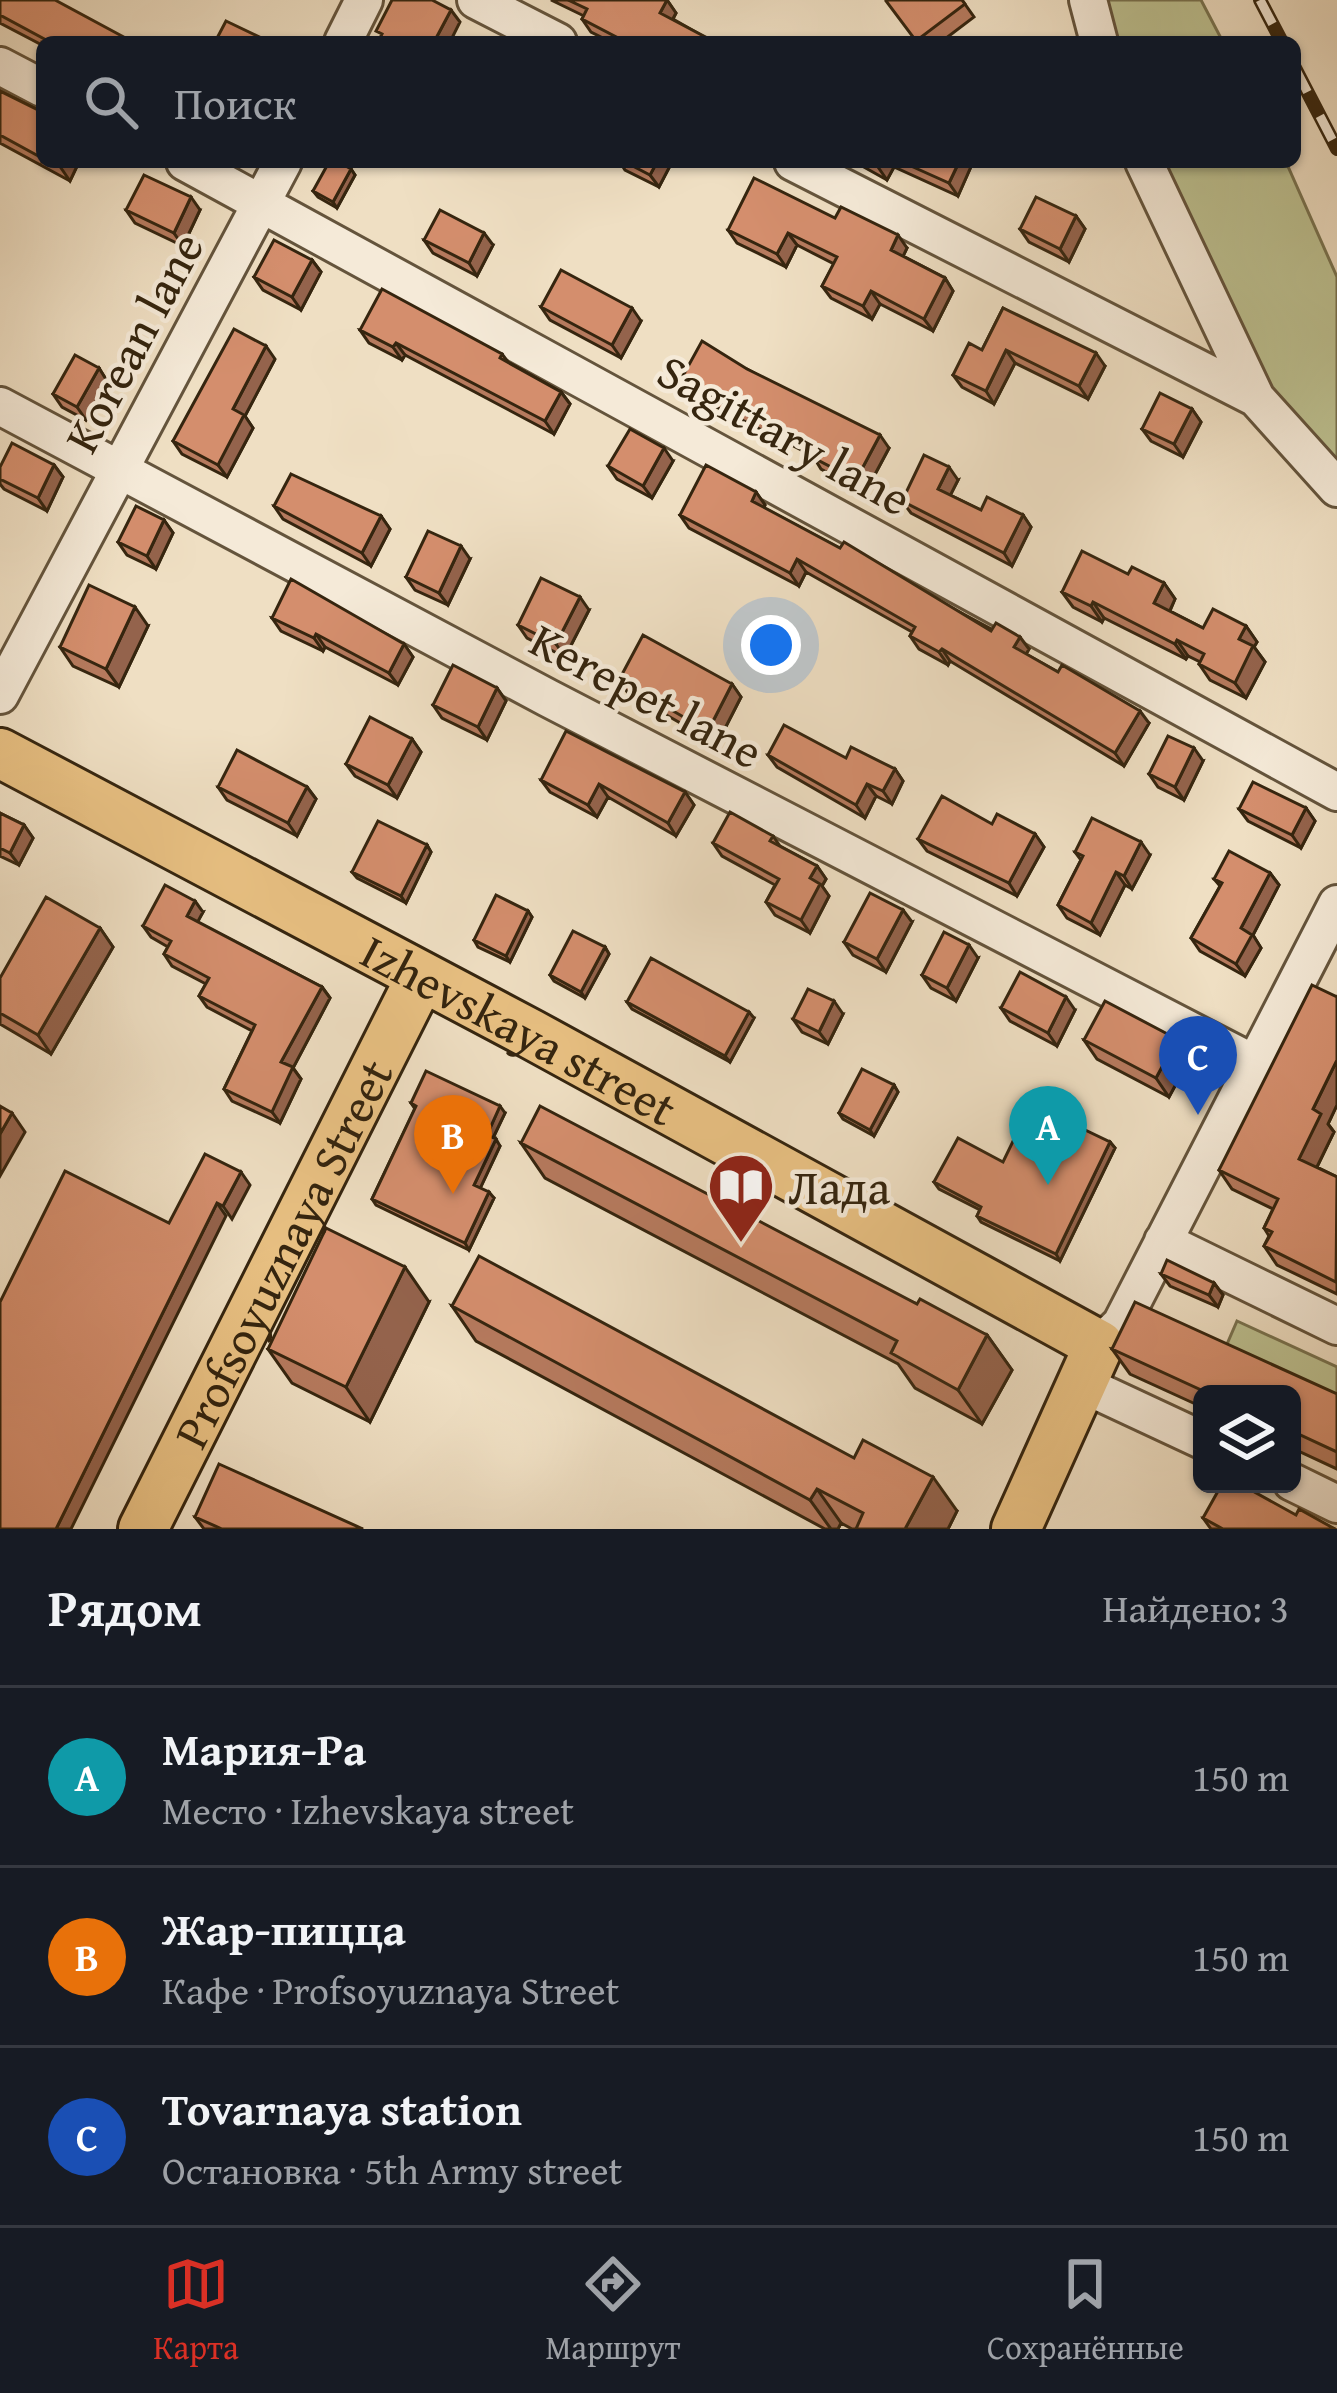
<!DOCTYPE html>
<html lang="ru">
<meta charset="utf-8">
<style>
:root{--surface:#171b24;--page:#242831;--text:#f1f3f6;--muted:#9ea1a6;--line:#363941;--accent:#d93025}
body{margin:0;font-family:"Gentium Book Plus",serif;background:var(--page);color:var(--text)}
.controls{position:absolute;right:36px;bottom:36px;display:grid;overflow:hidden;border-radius:18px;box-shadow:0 3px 9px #0004}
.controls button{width:108px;height:108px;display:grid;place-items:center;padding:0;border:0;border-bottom:3px solid var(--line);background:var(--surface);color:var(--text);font:60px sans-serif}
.you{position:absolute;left:771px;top:645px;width:42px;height:42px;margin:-30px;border:9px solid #fff;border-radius:50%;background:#1a73e8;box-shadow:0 0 0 18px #1a73e833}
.badge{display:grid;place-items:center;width:78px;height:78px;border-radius:50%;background:var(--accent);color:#fff;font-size:39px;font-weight:700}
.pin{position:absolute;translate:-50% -99px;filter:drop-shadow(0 3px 6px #0008)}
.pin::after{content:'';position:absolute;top:63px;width:42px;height:36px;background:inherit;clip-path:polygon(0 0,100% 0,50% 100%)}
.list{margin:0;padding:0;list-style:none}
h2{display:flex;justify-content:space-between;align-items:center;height:156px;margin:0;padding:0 48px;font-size:51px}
h2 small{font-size:39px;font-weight:400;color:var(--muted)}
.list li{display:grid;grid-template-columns:78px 1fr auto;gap:36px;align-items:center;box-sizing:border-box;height:180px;padding:0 48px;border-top:3px solid var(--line)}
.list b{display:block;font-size:45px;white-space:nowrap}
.list p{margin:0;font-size:39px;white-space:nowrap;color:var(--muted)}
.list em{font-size:39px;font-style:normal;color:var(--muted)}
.icon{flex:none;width:66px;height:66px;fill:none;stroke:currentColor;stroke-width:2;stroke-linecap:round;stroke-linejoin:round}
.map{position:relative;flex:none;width:1337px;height:1529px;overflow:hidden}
.search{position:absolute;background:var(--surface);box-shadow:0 3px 9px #0004;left:36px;right:36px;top:36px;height:132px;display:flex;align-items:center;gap:30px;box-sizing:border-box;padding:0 42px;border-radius:18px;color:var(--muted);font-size:45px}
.sheet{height:696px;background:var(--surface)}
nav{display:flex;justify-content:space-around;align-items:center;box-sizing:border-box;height:168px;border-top:3px solid var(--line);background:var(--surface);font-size:33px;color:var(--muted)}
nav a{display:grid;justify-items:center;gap:6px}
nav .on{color:var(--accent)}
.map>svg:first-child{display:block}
.green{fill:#bdc191;stroke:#797350;stroke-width:3}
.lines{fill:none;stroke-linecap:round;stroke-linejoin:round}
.minor-casing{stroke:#64543c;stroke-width:42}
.major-casing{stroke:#35250f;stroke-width:54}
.minor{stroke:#f5ead8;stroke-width:36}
.major{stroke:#e8c082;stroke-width:48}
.rail-casing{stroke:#35250f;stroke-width:14}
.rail{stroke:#f5ead8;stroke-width:9;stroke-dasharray:27;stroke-linecap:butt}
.wall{fill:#b67a5e;stroke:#35250f;stroke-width:3}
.shaded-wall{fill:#94634c;stroke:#35250f;stroke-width:3}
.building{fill:#d48e6d;stroke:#35250f;stroke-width:3}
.labels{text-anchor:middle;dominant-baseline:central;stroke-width:9;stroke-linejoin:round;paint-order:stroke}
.street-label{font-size:48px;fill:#35250f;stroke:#f5ead8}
.poi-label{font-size:48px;fill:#35250f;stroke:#f5ead8;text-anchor:start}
</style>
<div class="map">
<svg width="1337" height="1529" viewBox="0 0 1337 1529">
<rect width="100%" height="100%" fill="#efdfc3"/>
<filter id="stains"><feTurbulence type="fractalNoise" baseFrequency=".00167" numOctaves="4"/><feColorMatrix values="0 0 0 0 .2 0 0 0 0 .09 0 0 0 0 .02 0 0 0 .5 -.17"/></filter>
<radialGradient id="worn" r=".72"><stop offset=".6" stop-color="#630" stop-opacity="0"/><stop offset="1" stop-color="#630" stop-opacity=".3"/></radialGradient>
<path class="green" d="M1100,0H1201L1223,42H1114Z
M1163,162H1286L1337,277V465L1270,389Z
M1237,1321L1337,1367V1411L1221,1358Z"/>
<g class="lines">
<defs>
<path id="minor" d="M476,0L558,42
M1088,0L1099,42
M343,42L364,0
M0,66L42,88
M185,162L1337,792
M793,162L1256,398L1337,488
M1144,162L1256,398
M0,406L548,698L1253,1063
M0,695L283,162
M1163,1241L1337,1326
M1099,1345L1121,1324L1337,904
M1082,1384L1202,1440
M1292,1482L1337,1504"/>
<g id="major">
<path id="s1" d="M0,753L531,1034L1099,1345L1016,1529"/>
<path id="s2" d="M143,1529L421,977"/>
</g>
</defs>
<use href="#minor" class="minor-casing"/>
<use href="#major" class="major-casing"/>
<use href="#minor" class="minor"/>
<use href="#major" class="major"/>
<defs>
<path id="rail" d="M1260,0L1282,42
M1295,68L1337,149"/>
</defs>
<use href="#rail" class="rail-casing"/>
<use href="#rail" class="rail"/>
</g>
<path class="wall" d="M0,0L133,42H42V45L0,23Z
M551,0H667L676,13L673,19L713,42H611L591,32L582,19L584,16Z
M962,0L974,17L941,42H916Z
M0,91L42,112V162H79L70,181L0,143Z
M620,162H672L659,187L625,170Z
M855,162H973L958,196L894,167L887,180Z
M351,169L355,175L337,208L318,197L313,191Z
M126,210H200L183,246L135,223Z
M1076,216L1085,229L1069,262L1029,242L1020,229Z
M835,218L907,248L903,256L945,278L953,291L933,331L880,304L872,319L831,298L822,286L834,264L797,245L786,267L737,243L728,230Z
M424,240L493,245L477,276L433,253Z
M312,260L321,272L301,310L263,290L254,277Z
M541,307L641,321L621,358L550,320Z
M1003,308L1105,366L1088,399L1015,363L994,404L962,387L953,375L982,350Z
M360,330L502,354L508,362L561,392L570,404L554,434L405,355L402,360L369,343Z
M275,359L245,416L253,428L227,477L182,454L173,441Z
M99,368L107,381L86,420L62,407L53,394Z
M747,369L889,448L865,493L821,469L813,456L689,393L680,381Z
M1192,409L1201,422L1183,457L1151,441L1142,429Z
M673,461L652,498L617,479L608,466Z
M54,465L63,477L47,511L4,489L0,484V467Z
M958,480L950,495L981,510L1023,515L1031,527L1012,566L911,513L902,501Z
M756,492L765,505L764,508L1029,649L1026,654L1149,723L1124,766L950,661L948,665L919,649L910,636L912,632L806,572L799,586L689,528L680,515Z
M274,506L381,516L390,529L371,566L283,519Z
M164,520L173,533L156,569L127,555L118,542Z
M470,559L448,605L415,590L406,577Z
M1128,574L1164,583L1175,599L1170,611L1203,628L1246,626L1257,642L1254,647L1265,662L1246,698L1210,680L1199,664L1200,662L1188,656L1186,659L1104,618L1102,622L1073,607L1062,592Z
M589,610L565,657L527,638L518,625Z
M272,618L404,644L413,657L398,685L325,647L323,651L281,631Z
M148,626L119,687L73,666L60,647Z
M619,680L732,684L741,697L717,744L628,693Z
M497,688L506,701L487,740L442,718L433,705Z
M412,739L421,752L397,798L355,776L346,764Z
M768,755L846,758L895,769L903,781L892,804L876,796L865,818L777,767Z
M1203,761L1184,800L1158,787L1149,774Z
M541,780L685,792L694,805L676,836L608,797L597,817L550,792Z
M218,787H307L316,799L297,836L227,800Z
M1306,808L1315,821L1301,848L1248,821L1239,809Z
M0,813L24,825L33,838L19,865L0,856Z
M992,824L1035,834L1044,847L1017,896L927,851L918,839Z
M773,836L780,846L817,866L826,879L822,886L829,896L810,933L775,915L766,902L775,885L722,856L713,843Z
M427,845L431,852L406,903L357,878L352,872Z
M1075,852L1150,855L1132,889L1125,885L1100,935L1067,918L1058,905L1081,860Z
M1270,873L1279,885L1253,935L1261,948L1245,976L1200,951L1191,938L1220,886L1214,879Z
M528,911L532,917L510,962L478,947L474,940Z
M203,912L197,922L322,987L330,998L293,1068L301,1079L280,1123L232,1101L224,1089L252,1031L207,1007L199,996L206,984L172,966L164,954L168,947L151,937L143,926Z
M912,922L886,972L853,955L844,942Z
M100,928L113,947L51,1054L0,1024V978Z
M605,947L609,954L585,998L554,981L550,975Z
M978,958L956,1001L931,988L922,975Z
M1337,997V1105L1328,1124L1334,1132L1317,1167L1337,1177V1294L1277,1265L1264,1246L1269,1236L1264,1228L1273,1209L1232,1189L1219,1170Z
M627,1002L754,1018L730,1062L632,1009Z
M1001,1008L1075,1010L1057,1046L1010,1021Z
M843,1014L828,1044L802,1032L793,1019Z
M1084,1040L1190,1058L1169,1097L1097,1059Z
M894,1085L898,1092L874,1136L843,1119L839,1113Z
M411,1103L505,1113L493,1138L500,1146L480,1188L494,1198L469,1250L376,1205L372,1199L415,1109Z
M1110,1142L1115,1148L1060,1261L981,1222L977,1216L980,1210L939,1189L934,1182L1003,1162Z
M521,1143L917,1304L987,1335L1012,1370L982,1424L915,1388L898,1364L545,1178Z
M1161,1274L1214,1283L1223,1295L1218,1307L1170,1286Z
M429,1302L370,1422L292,1383L268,1349Z
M452,1306L854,1458L957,1511L948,1529H852L841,1523L838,1529H825L476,1341Z
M1112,1349L1337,1394V1469L1292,1448V1394H1202V1407L1130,1374Z
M1296,1515L1335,1529H1211L1203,1518Z
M195,1517L363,1529H204Z"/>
<path class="shaded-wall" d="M667,0L676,13L669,26L660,13Z
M451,10L460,22L450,42H434Z
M64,162H79L70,181L61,168Z
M657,162H672L659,187L650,175Z
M881,162H890L894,167L887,180L878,167Z
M959,162H973L958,196L949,183Z
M351,169L355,175L337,208L333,202Z
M191,197L200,210L183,246L174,233Z
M1076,216L1085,229L1069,262L1060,249Z
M484,233L493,245L477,276L469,263Z
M788,233L797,245L786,267L777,254Z
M898,235L907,248L900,263L891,250Z
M312,260L321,272L301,310L292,297Z
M945,278L953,291L933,331L924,319Z
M871,291L880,304L872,319L863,306Z
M632,308L641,321L621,358L612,345Z
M396,343L405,355L402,360L393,347Z
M266,346L275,359L245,416L253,428L227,477L218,465L233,409Z
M1006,350L1015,363L994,404L986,391Z
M1096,353L1105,366L1088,399L1079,386Z
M99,368L107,381L86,420L77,407Z
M561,392L570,404L554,434L545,421Z
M1192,409L1201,422L1183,457L1174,444Z
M880,435L889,448L865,493L856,480Z
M664,448L673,461L652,498L643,486Z
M54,465L63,477L47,511L38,498Z
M949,467L958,480L947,502L938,489Z
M756,492L765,505L760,514L752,501Z
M1023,515L1031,527L1012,566L1004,553Z
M381,516L390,529L371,566L362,553Z
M164,520L173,533L156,569L147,556Z
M461,546L470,559L448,605L439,593Z
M797,559L806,572L799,586L790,573Z
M1164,583L1175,599L1166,619L1154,603Z
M580,597L589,610L565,657L556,644Z
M1093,602L1104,618L1102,622L1091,606Z
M135,607L148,626L119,687L106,669Z
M1246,626L1257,642L1254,647L1265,662L1246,698L1235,683L1239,639Z
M316,634L325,647L323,651L314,638Z
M1020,637L1029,649L1023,660L1014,647Z
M1177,640L1188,656L1186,659L1175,644Z
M404,644L413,657L398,685L389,673Z
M942,649L950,661L948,665L939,652Z
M732,684L741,697L717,744L708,731Z
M497,688L506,701L487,740L478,727Z
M1140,711L1149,723L1124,766L1115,753Z
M412,739L421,752L397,798L388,785Z
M1194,748L1203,761L1184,800L1175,787Z
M895,769L903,781L892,804L883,791Z
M599,784L608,797L597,817L588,805Z
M867,784L876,796L865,818L856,805Z
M307,787L316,799L297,836L288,823Z
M685,792L694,805L676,836L668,823Z
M1306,808L1315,821L1301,848L1292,835Z
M24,825L33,838L19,865L10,853Z
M1035,834L1044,847L1017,896L1009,883Z
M1141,842L1150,855L1132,889L1124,876Z
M427,845L431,852L406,903L401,896Z
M817,866L826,879L822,886L829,896L810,933L801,920L810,878Z
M1116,872L1125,885L1100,935L1091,923Z
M1270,873L1279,885L1253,935L1261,948L1245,976L1236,964L1241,928Z
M195,901L203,912L195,927L187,916Z
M903,910L912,922L886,972L877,959Z
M528,911L532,917L510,962L506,956Z
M100,928L113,947L51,1054L38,1035Z
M969,945L978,958L956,1001L947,988Z
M605,947L609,954L585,998L581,992Z
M322,987L330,998L293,1068L301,1079L280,1123L272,1112L281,1062Z
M1066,997L1075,1010L1057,1046L1048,1033Z
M834,1001L843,1014L828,1044L819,1032Z
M749,1012L754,1018L730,1062L725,1056Z
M1177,1039L1190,1058L1169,1097L1156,1078Z
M1337,1060V1105L1328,1124L1334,1132L1312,1177L1299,1159L1313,1109Z
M894,1085L898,1092L874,1136L870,1130Z
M500,1106L505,1113L491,1142L487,1135Z
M12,1113L25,1132L0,1176V1134Z
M496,1139L500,1146L479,1191L474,1185Z
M1110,1142L1115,1148L1060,1261L1056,1254Z
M241,1172L250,1185L232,1219L223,1206Z
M489,1192L494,1198L469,1250L465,1243Z
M217,1203L226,1216L71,1529H56Z
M405,1267L429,1302L370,1422L346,1387Z
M1214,1283L1223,1295L1218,1307L1209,1295Z
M987,1335L1012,1370L982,1424L958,1390Z
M933,1477L957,1511L948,1529H905Z
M817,1489L841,1523L838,1529H831L810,1500Z"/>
<path class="building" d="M0,0H55L133,42H50L0,15Z
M392,0H432L451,10L434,42H378L382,34L376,31Z
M568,0H667L660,13L711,40L710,42H650L646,40L645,42H626L582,19L587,9Z
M887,0H962L965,4L916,41L886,1Z
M226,21L270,42H215Z
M0,91L42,112V158L0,135Z
M329,162H339L351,169L333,202L313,191Z
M625,162H657L650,175Z
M902,162H959L949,183Z
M144,175L191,197L174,233L126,210Z
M754,178L835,218L841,207L898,235L891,250L945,278L924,319L871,291L863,306L822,286L837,257L788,233L777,254L728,230Z
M1036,197L1076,216L1060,249L1020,229Z
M440,210L484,233L469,263L424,240Z
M274,240L312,260L292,297L254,277Z
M561,270L632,308L612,345L541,307Z
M382,289L502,354L500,358L561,392L545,421L396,343L393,347L360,330Z
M1003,308L1096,353L1079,386L1006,350L986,391L953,375L969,343L982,350Z
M234,329L266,346L233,409L244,415L218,465L173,441Z
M702,341L747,369L880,435L856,480L812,457L816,449L680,381Z
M75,355L99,368L77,407L53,394Z
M1160,393L1192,409L1174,444L1142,429Z
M630,429L664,448L643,486L608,466Z
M12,443L54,465L38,498L0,479V467Z
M924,455L949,467L938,489L981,510L987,497L1023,515L1004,553L902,501Z
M706,465L756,492L752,501L840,548L844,542L991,631L996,623L1020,637L1014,647L1058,672L1062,665L1140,711L1115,753L942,649L939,652L910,636L915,627L797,559L790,573L680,515Z
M291,474L381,516L362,553L274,506Z
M136,506L164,520L147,556L118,542Z
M428,531L461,546L439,593L406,577Z
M1082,551L1128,574L1132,567L1164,583L1154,603L1203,628L1213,609L1246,626L1239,639L1253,646L1235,683L1199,664L1204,654L1177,640L1175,644L1093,602L1091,606L1062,592Z
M541,578L580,597L556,644L518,625Z
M291,579L404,644L389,673L316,634L314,638L272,618Z
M89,585L135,607L106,669L60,647Z
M643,635L732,684L708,731L619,680Z
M453,665L497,688L478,727L433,705Z
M370,717L412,739L388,785L346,764Z
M784,725L846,758L851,747L895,769L883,791L867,784L856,805L768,755Z
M566,731L685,792L668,823L599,784L588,805L541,780Z
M1168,736L1194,748L1175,787L1149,774Z
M237,750L307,787L288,823L218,787Z
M1253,782L1306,808L1292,835L1239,809Z
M942,796L992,824L997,814L1035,834L1009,883L918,839Z
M730,812L773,836L770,841L817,866L810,878L820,884L801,920L766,902L779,879L713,843Z
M0,813L24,825L10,853L0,848Z
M1092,818L1141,842L1124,876L1116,872L1091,923L1058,905L1083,856L1075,852Z
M378,821L427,845L401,896L352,872Z
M1229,851L1270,873L1241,928L1252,935L1236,964L1191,938L1222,883L1214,879Z
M165,885L195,901L187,916L322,987L281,1062L293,1067L272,1112L224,1089L255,1025L199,996L209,978L164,954L171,941L143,926Z
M870,893L903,910L877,959L844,942Z
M496,895L528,911L506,956L474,940Z
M46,897L100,928L38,1035L0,1013V978Z
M573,931L605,947L581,992L550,975Z
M944,932L969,945L947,988L922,975Z
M651,958L749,1012L725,1056L627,1002Z
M1020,972L1066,997L1048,1033L1001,1008Z
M1312,985L1337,997V1060L1313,1109L1321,1114L1299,1159L1337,1177L1336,1282L1264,1246L1272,1232L1264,1228L1278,1199L1219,1170Z
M808,989L834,1001L819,1032L793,1019Z
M1105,1001L1177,1039L1156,1078L1084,1040Z
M862,1069L894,1085L870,1130L839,1113Z
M426,1071L500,1106L487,1135L496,1139L474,1185L489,1192L465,1243L372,1199L416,1106L411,1103Z
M1031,1104L1110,1142L1056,1254L977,1216L981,1207L934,1182L958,1138L1003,1162Z
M0,1106L12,1113L0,1134Z
M540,1106L917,1304L920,1299L987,1335L958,1390L891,1353L897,1341L521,1143Z
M205,1154L241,1172L223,1206L217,1203L56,1529H0V1302L65,1171L169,1223Z
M326,1228L405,1267L346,1387L268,1349Z
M479,1256L854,1458L863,1440L933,1477L905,1529H856L863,1513L817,1489L810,1500L452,1306Z
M1167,1260L1214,1283L1209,1295L1161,1274Z
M1135,1302L1337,1394V1452L1292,1431V1394H1210L1112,1349Z
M219,1464L363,1529H222L195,1517Z
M1222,1484H1240L1296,1515L1299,1509L1335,1529H1223L1203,1518Z"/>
<defs>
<symbol id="library-pin" viewBox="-11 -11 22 30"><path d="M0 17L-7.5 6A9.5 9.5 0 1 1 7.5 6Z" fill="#8f2418" stroke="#f5ead8"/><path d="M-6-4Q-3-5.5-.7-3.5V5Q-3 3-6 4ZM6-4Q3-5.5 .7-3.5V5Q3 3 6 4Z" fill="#fff"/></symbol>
</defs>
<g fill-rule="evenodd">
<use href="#library-pin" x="703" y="1148" width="76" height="104"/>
</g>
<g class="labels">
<g class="street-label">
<text transform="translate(133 342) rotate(-62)">Korean lane</text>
<text transform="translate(785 434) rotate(29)">Sagittary lane</text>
<text transform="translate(647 695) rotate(28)">Kerepet lane</text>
<text stroke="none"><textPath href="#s1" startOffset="588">Izhevskaya street</textPath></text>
<text stroke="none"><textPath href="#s2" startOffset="309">Profsoyuznaya Street</textPath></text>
</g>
<g class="poi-label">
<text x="788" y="1186">Лада</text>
</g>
</g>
<rect width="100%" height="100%" filter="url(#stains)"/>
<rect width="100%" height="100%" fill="url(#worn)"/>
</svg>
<div class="controls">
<button><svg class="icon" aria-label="layers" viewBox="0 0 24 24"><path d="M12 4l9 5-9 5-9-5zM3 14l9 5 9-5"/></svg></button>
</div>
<div class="you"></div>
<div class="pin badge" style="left:1048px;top:1185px;background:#0f9aa8">A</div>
<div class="pin badge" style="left:453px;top:1194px;background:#e8710a">B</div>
<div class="pin badge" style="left:1198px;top:1115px;background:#1a4fb4">C</div>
<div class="search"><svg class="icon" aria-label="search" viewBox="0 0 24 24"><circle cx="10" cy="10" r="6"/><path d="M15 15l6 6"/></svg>Поиск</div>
</div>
<section class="sheet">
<h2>Рядом<small>Найдено: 3</small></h2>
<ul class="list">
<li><span class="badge" style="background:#0f9aa8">A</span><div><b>Мария-Ра</b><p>Место · Izhevskaya street</p></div><em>150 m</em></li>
<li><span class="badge" style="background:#e8710a">B</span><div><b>Жар-пицца</b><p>Кафе · Profsoyuznaya Street</p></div><em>150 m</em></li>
<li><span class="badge" style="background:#1a4fb4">C</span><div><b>Tovarnaya station</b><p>Остановка · 5th Army street</p></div><em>150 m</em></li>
</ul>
</section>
<nav>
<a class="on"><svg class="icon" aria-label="map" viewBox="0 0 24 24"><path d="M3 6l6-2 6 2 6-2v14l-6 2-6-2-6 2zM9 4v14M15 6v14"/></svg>Карта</a>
<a><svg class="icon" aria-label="directions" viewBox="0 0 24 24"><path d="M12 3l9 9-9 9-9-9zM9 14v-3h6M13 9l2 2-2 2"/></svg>Маршрут</a>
<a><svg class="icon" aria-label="saved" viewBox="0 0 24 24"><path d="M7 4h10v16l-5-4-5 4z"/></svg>Сохранённые</a>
</nav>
